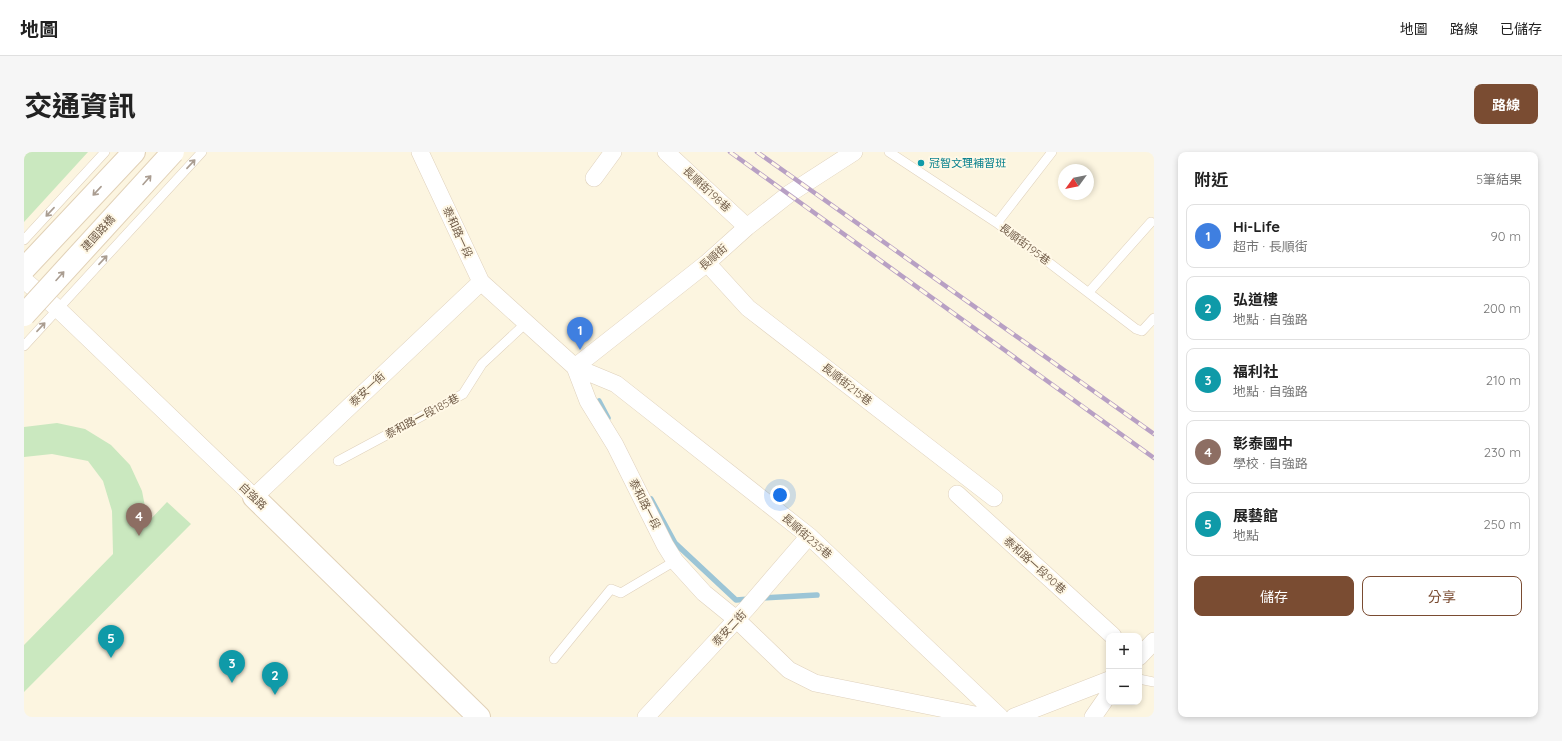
<!DOCTYPE html>
<html lang="zh-TW">
<meta charset="utf-8">
<style>
:root{--surface:#fff;--page:#f6f6f6;--text:#222;--muted:#767676;--line:#e0e0e0;--accent:#7a4c32}
body{margin:0;font-family:Quicksand,"Noto Sans TC",sans-serif;background:var(--page);color:var(--text)}
.controls{position:absolute;right:12px;bottom:12px;display:grid;overflow:hidden;border-radius:8px;box-shadow:0 2px 6px #0003}
.controls button{width:36px;height:36px;display:grid;place-items:center;padding:0;border:0;border-bottom:1px solid var(--line);background:var(--surface);color:var(--text);font:20px sans-serif}
.compass{position:absolute;left:1034px;top:12px;width:36px;height:36px;border-radius:50%;background:var(--surface);box-shadow:0 2px 6px #0003;rotate:237deg}
.you{position:absolute;left:756px;top:343px;width:14px;height:14px;margin:-10px;border:3px solid #fff;border-radius:50%;background:#1a73e8;box-shadow:0 0 0 6px #1a73e833}
.badge{display:grid;place-items:center;width:26px;height:26px;border-radius:50%;background:var(--accent);color:#fff;font-size:13px;font-weight:700}
.pin{position:absolute;translate:-50% -33px;filter:drop-shadow(0 1px 2px #0008)}
.pin::after{content:'';position:absolute;top:21px;width:14px;height:12px;background:inherit;clip-path:polygon(0 0,100% 0,50% 100%)}
.list{margin:0;padding:0;list-style:none}
h2{display:flex;justify-content:space-between;align-items:center;height:52px;margin:0;padding:0 16px;font-size:17px}
h2 small{font-size:13px;font-weight:400;color:var(--muted)}
.list li{display:grid;grid-template-columns:26px 1fr auto;gap:12px;align-items:center;box-sizing:border-box;height:64px;margin:0 8px 8px;padding:0 8px;border:1px solid var(--line);border-radius:8px}
.list b{display:block;font-size:15px;white-space:nowrap}
.list p{margin:0;font-size:13px;white-space:nowrap;color:var(--muted)}
.list em{font-size:13px;font-style:normal;color:var(--muted)}
.actions{display:flex;gap:8px;padding:12px 16px}
.actions a{flex:1;padding:9px 0;border:1px solid var(--accent);border-radius:8px;text-align:center;font-size:14px;color:var(--accent)}
.actions .main{background:var(--accent);color:#fff}
.map{position:relative;flex:none;width:1130px;height:565px;overflow:hidden;border-radius:8px}
header{display:flex;align-items:center;gap:24px;box-sizing:border-box;height:56px;padding:0 20px;background:var(--surface);border-bottom:1px solid var(--line)}
header strong{font-size:19px}
nav{display:flex;gap:22px;margin-inline-start:auto;font-size:14px}
.intro{display:flex;align-items:center;justify-content:space-between;box-sizing:border-box;height:96px;padding:0 24px}
h1{margin:0;font-size:28px}
.button{padding:10px 18px;border-radius:8px;background:var(--accent);color:#fff;font-size:14px;font-weight:700}
main{display:flex;gap:24px;padding:0 24px}
aside{flex:1;background:var(--surface);border-radius:8px;box-shadow:0 2px 6px #0003}
.map>svg:first-child{display:block}
.green{fill:#cae8bf}
.lines{fill:none;stroke-linecap:round;stroke-linejoin:round}
.stream{stroke:#9cc5d6;stroke-width:5.5}
.lane-casing{stroke:#dfd1bc;stroke-width:10}
.street-casing{stroke:#dfd1bc;stroke-width:18}
.secondary-casing{stroke:#e1d1b7;stroke-width:24}
.lane{stroke:#fff;stroke-width:9}
.street{stroke:#fff;stroke-width:17}
.secondary{stroke:#fff;stroke-width:22}
.rail-casing{stroke:#b8a0c4;stroke-width:4.5}
.rail{stroke:#fff8e6;stroke-width:3;stroke-dasharray:9;stroke-linecap:butt}
.secondary-bridge-casing{stroke:#e1d1b7;stroke-width:24;stroke-linecap:butt}
.secondary-bridge{stroke:#fff;stroke-width:22}
.oneway{stroke:#aa9d91}
.culture-dot{fill:#0f9aa8;stroke:#fff8e6;stroke-width:1.5}
.labels{text-anchor:middle;dominant-baseline:central;stroke-width:4;stroke-linejoin:round;paint-order:stroke}
.culture-label{font-size:11px;fill:#0d838f;stroke:#fff8e6;text-anchor:start}
.street-label{font-size:11px;fill:#715c48;stroke:#fff8e6}
</style>
<header>
<strong>地圖</strong>
<nav><a>地圖</a><a>路線</a><a>已儲存</a></nav>
</header>
<div class="intro"><h1>交通資訊</h1><a class="button">路線</a></div>
<main>
<div class="map">
<svg width="1130" height="565" viewBox="0 0 1130 565">
<rect width="100%" height="100%" fill="#fcf5e0"/>
<path class="green" d="M5,0H64L0,70V3Z
M33,271L61,277L87,293L106,313L118,339L124,370L143,350L167,372L0,540V493L89,402L88,359L79,329L64,309L28,302L0,305V275Z"/>
<g class="lines">
<path class="stream" d="M575,249L584,266
M627,347L651,391L712,448L726,447
M737,446L793,443"/>
<defs>
<path id="lane" d="M865,0L973,71L1112,177L1118,179L1130,166
M973,71L1028,0
M0,88L81,0
M1065,140L1127,70
M0,194L178,0
M314,309L439,242L458,212L502,171
M530,507L587,437L597,441L651,409
M1115,527L1130,530"/>
<path id="street" d="M396,0L457,130L551,215L564,249L591,293L641,393L651,409L680,441L712,467L765,518L791,531L961,565
M642,0L723,75
M570,26L589,0
M683,111L724,156L970,346
M0,128L34,157L230,345L457,130
M551,215L592,232L785,384L976,565
M551,215L683,111L723,75L765,42L830,0
M933,342L1089,484
M1115,505L1130,489
M622,565L723,456L785,384
M990,565L1085,528
M1069,565L1085,542"/>
<path id="secondary" d="M0,117L110,0
M230,345L455,565"/>
</defs>
<use href="#lane" class="lane-casing"/>
<use href="#street" class="street-casing"/>
<use href="#secondary" class="secondary-casing"/>
<use href="#lane" class="lane"/>
<use href="#street" class="street"/>
<use href="#secondary" class="secondary"/>
<defs>
<path id="rail" d="M706,0L1130,306
M733,0L1130,282"/>
</defs>
<use href="#rail" class="rail-casing"/>
<use href="#rail" class="rail"/>
<defs>
<path id="secondary-bridge" d="M0,163L149,0"/>
</defs>
<use href="#secondary-bridge" class="secondary-bridge-casing"/>
<use href="#secondary-bridge" class="secondary-bridge"/>
</g>
<defs><path id="oneway-shaft" d="M-6 0H5M1.5-3L5.5 0L1.5 3" fill="none" stroke-width="1.6" stroke-linecap="round" stroke-linejoin="round"/></defs>
<g class="oneway">
<use href="#oneway-shaft" transform="translate(167 12) rotate(-47)"/>
<use href="#oneway-shaft" transform="translate(123 28) rotate(-48)"/>
<use href="#oneway-shaft" transform="translate(73 39) rotate(133)"/>
<use href="#oneway-shaft" transform="translate(26 60) rotate(133)"/>
<use href="#oneway-shaft" transform="translate(79 108) rotate(-47)"/>
<use href="#oneway-shaft" transform="translate(36 124) rotate(-48)"/>
<use href="#oneway-shaft" transform="translate(17 175) rotate(-47)"/>
</g>
<circle class="culture-dot" cx="897" cy="11" r="4"/>
<g class="labels">
<g class="culture-label">
<text x="905" y="11">冠智文理補習班</text>
</g>
<g class="street-label">
<text transform="translate(683 37) rotate(43)">長順街198巷</text>
<text transform="translate(434 80) rotate(65)">泰和路一段</text>
<text transform="translate(74 81) rotate(-48)">建國路橋</text>
<text transform="translate(1001 92) rotate(37)">長順街195巷</text>
<text transform="translate(689 105) rotate(-41)">長順街</text>
<text transform="translate(823 232) rotate(38)">長順街215巷</text>
<text transform="translate(343 237) rotate(-43)">泰安一街</text>
<text transform="translate(398 264) rotate(-28)">泰和路一段185巷</text>
<text transform="translate(229 344) rotate(44)">自強路</text>
<text transform="translate(621 352) rotate(63)">泰和路一段</text>
<text transform="translate(783 384) rotate(41)">長順街235巷</text>
<text transform="translate(1011 413) rotate(42)">泰和路一段90巷</text>
<text transform="translate(705 476) rotate(-47)">泰安二街</text>
</g>
</g>
</svg>
<div class="controls">
<button>+</button>
<button>−</button>
</div>
<svg class="compass" viewBox="-18 -18 36 36"><path d="M0-13l5 13h-10z" fill="#e53935"/><path d="M0 13l5-13h-10z" fill="#767676"/></svg>
<div class="you"></div>
<div class="pin badge" style="left:556px;top:198px;background:#3f7fe0">1</div>
<div class="pin badge" style="left:251px;top:543px;background:#0f9aa8">2</div>
<div class="pin badge" style="left:208px;top:531px;background:#0f9aa8">3</div>
<div class="pin badge" style="left:115px;top:384px;background:#8d6e63">4</div>
<div class="pin badge" style="left:87px;top:506px;background:#0f9aa8">5</div>
</div>
<aside>
<h2>附近<small>5筆結果</small></h2>
<ul class="list">
<li><span class="badge" style="background:#3f7fe0">1</span><div><b>Hi-Life</b><p>超市 · 長順街</p></div><em>90 m</em></li>
<li><span class="badge" style="background:#0f9aa8">2</span><div><b>弘道樓</b><p>地點 · 自強路</p></div><em>200 m</em></li>
<li><span class="badge" style="background:#0f9aa8">3</span><div><b>福利社</b><p>地點 · 自強路</p></div><em>210 m</em></li>
<li><span class="badge" style="background:#8d6e63">4</span><div><b>彰泰國中</b><p>學校 · 自強路</p></div><em>230 m</em></li>
<li><span class="badge" style="background:#0f9aa8">5</span><div><b>展藝館</b><p>地點</p></div><em>250 m</em></li>
</ul>
<div class="actions"><a class="main">儲存</a><a>分享</a></div>
</aside>
</main>
